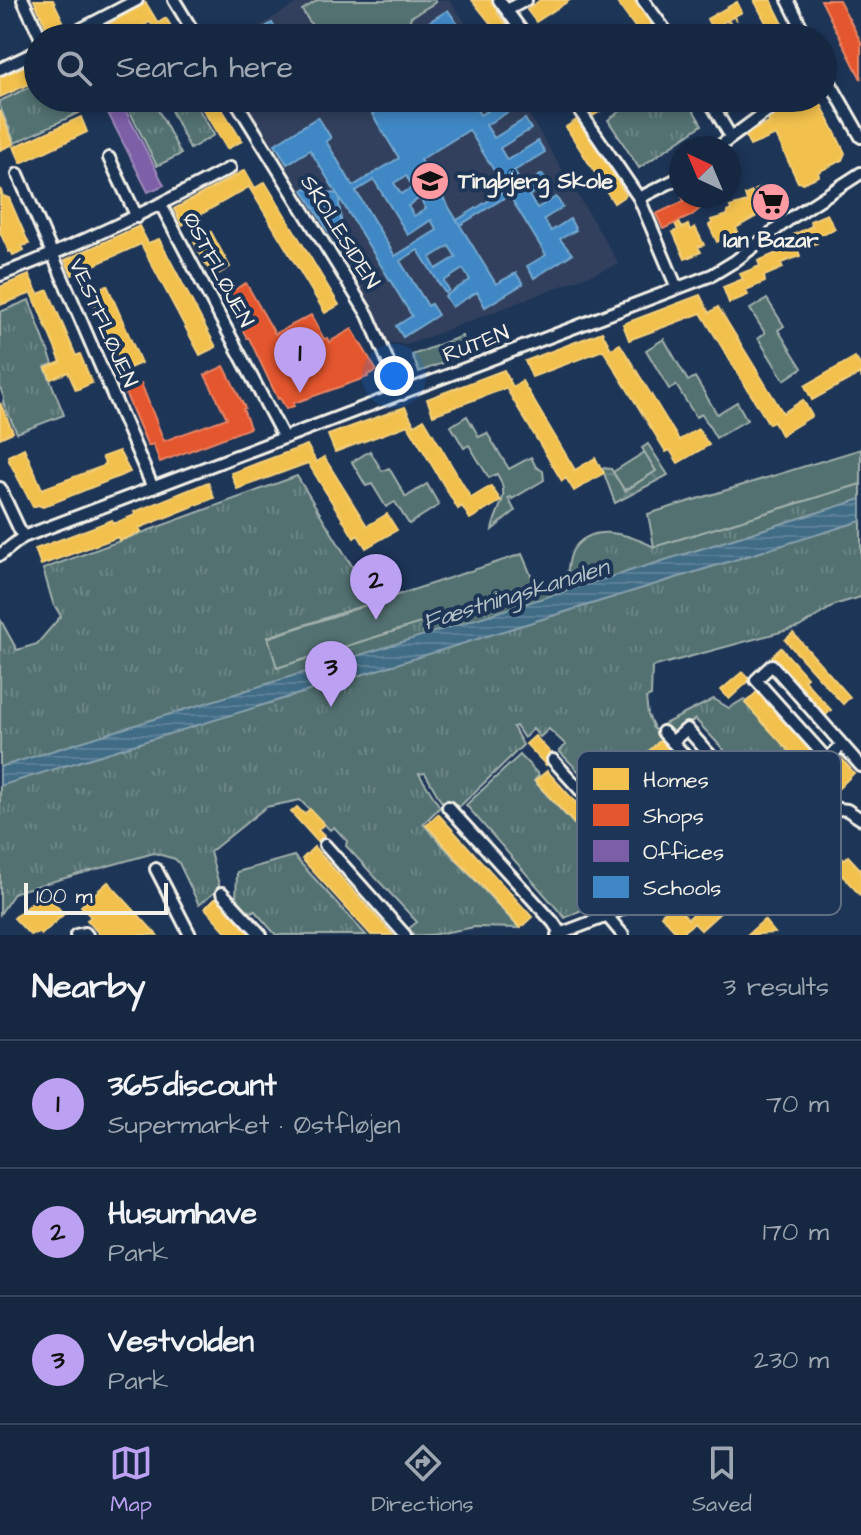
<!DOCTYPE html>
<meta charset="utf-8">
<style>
:root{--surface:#162841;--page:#23344c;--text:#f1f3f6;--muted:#9ea6b1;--line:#35445a;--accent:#bca0f2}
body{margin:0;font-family:"Architects Daughter",sans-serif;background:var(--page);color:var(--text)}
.compass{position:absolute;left:669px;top:136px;width:72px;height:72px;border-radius:50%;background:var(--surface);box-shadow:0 4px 12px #0003;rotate:316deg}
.scale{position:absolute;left:24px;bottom:20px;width:144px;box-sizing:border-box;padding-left:8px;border:4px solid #f4f1e8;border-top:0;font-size:22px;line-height:28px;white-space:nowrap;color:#f4f1e8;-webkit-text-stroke:6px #1d3557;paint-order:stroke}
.you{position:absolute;left:394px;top:376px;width:28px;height:28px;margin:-20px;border:6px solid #fff;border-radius:50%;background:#1a73e8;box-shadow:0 0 0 12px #1a73e833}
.badge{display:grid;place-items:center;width:52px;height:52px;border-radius:50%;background:var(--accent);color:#111;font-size:26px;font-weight:700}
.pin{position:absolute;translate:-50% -66px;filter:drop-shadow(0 2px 4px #0008)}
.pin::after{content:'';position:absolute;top:42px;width:28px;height:24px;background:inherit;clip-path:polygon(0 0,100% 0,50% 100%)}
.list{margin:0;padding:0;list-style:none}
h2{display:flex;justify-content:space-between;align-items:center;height:104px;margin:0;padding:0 32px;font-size:34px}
h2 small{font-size:26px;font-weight:400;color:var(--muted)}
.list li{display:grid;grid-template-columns:52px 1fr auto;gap:24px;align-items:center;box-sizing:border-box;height:128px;padding:0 32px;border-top:2px solid var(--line)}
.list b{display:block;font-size:30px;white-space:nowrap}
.list p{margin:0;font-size:26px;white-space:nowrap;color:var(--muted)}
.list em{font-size:26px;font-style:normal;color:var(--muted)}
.icon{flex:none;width:44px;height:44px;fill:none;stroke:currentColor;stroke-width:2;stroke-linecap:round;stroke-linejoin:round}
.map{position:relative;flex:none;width:861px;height:935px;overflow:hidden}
.search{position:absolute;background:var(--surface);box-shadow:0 4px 12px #0003;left:24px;right:24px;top:24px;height:88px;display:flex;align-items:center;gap:20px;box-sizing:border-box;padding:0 28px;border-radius:44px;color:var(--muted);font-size:30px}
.sheet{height:488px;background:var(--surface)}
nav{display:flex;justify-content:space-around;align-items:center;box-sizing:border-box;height:112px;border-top:2px solid var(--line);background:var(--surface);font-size:22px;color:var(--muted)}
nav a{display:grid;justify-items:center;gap:4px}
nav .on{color:var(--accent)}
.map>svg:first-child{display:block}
.built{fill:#31415d}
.green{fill:#527171;stroke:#a3b1ac;stroke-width:2}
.forest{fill:url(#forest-crowns);stroke:#a3b1ac;stroke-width:2}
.park{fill:url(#park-tufts);stroke:#a3b1ac;stroke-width:2}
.water{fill:url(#water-rules);stroke:#89a1ad;stroke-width:2}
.homes{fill:#f2c14e;stroke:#f3cf7c;stroke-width:2}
.shops{fill:#e4572e;stroke:#e98566;stroke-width:2}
.offices{fill:#7b5ea7;stroke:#9f8aba;stroke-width:2}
.schools{fill:#3f88c5;stroke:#75a8d0;stroke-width:2;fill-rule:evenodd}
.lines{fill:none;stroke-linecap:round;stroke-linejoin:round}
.minor-casing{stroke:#f4f1e8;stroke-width:16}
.minor{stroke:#1d3557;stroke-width:10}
.labels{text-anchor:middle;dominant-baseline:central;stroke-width:8;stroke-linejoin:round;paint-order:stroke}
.poi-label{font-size:22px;font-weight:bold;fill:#f4f1e8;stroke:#1d3557;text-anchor:start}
.street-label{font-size:22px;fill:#f4f1e8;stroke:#1d3557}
.water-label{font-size:24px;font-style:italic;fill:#b5c2c6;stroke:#1d3557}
.key{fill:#1d3557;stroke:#5e6d82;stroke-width:2}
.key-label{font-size:22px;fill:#f4f1e8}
</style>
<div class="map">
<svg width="861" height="935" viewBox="0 0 861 935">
<defs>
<pattern id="forest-crowns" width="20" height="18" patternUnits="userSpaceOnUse" patternTransform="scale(2)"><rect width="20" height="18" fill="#527171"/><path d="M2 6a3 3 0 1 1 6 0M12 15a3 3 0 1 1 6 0" fill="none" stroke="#6c8685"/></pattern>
<pattern id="park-tufts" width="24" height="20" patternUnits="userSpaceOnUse" patternTransform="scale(2)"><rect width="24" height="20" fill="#527171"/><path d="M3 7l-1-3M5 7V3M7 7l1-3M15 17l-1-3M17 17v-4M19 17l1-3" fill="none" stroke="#6c8685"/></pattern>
<pattern id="water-rules" width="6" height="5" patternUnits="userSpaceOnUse" patternTransform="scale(2)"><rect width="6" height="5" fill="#416c86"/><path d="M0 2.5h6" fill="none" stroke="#5d8197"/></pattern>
</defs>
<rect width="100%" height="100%" fill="#1d3557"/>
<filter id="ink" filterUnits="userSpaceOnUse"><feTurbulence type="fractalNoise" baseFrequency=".0125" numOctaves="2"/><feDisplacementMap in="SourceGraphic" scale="16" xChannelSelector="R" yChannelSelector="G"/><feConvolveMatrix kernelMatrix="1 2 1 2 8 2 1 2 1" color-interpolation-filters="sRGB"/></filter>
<g filter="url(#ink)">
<path class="built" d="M302,0H449L476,38H240Z
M242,98H519L619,264L407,345L388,342Z"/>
<path class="green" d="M318,0H434L436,2L411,17L406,32L396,38H320L302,10Z
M767,299L784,326L778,330L802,368L784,380L758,338L765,333L750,309Z
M664,339L688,381L695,377L717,414L737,402L747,420L716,438L702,414L696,417L676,385L669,389L646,350Z
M467,416L479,437L487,433L509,469L531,457L536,467L543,471L544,480L512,499L511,497L508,498L515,511L492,530C496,507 512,498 497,474L489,478L469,445L464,448L451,426Z
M861,449V484L654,547L648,514Z
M370,451L382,471L389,468L406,497L427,484L439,505L409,524L395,502L386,507L372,484L366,486L352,462Z
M645,452L656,471L624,491L613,472Z
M522,554L536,587L277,668L267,638Z"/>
<path class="forest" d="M648,444L668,475L615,503L602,468L611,469L625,491L656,471L642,448Z"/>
<path class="park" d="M38,83V98H68L76,114L15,143L0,107V101Z
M123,98H159L154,102L181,154L157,166Z
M165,98H192L214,135L190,149Z
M638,98H686L702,125L639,168L608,120Z
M29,300L53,364L45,367L64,415L17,433L3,403L4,398L0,387V312Z
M462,336L469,353L419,372L412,355Z
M297,476L374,602L268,637L277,668L536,587L566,581C568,572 568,558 573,550C592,521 630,535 654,547L861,484V597L837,604L799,627L652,667L651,696L646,698L648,715L653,726L652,727L663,738L649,751L719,828L727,822L736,831L754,815L762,825L667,869L656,857L658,854L559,751L566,745L549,729L540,737L533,729L524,738L516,726L513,727L523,745L455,811L448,802L441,801L425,773L419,774L440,807L423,824L519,928L475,927L431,935H412L407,930L417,922L346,846L347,841L334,827L330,830L300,800L266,807L210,852L220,888L199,905L179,863L175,859L154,853L15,892L0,914V619L17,650L37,644L61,616L53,603L43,569Z
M714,699L729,708L744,699L818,783L826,777L837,790L770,821L760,805L765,794L695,719L673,738L662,725Z
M520,755L539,775L534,781L631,886L565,918L466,805Z
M294,856L366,935H276L254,910L248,915L236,901L237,872Z"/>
<path class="water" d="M861,499V521L0,786V767Z"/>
<path class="homes" d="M34,0H53L63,21L47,29Z
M472,0H493L500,9L497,13L518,38H502Z
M540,0H570L536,22L527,10Z
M615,0H634L661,38H643Z
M754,0H771L790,38H774Z
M737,2L742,12L735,16L736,19L733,17L728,20L730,23L726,21L721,24L723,27L719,29L718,26L712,29L707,19Z
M146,3L158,23L166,18L178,38H160L150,22L121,38H87V36Z
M38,60V80L0,97V77Z
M70,98H90L94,106L78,113Z
M196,98H215L242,141L227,149Z
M580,98H600L607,107L593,116Z
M717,98H735L740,105L726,113Z
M802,98H818L845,153L842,160L818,172L819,176L803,183L798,182L776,135L750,146L745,134L769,123L767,115Z
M0,111L14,144L0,150Z
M81,117L87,132L21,163L14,147Z
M578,119L626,195L614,203L566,127Z
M245,170L255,188L265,182L339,305L325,313L249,187L182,225L174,209Z
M762,187L764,190L768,188L776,205L736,228L738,232L717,242L709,225L712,223L711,220L728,215L727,212L731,210L730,207L747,202L745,195L752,192L754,195L757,193L755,190Z
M0,188L3,196L9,198L29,244L22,246L24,250L13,255L11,251L9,252L0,232Z
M827,214L835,229L815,237L817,243L798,250L800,256L781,263L783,268L764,276L765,282L746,290L748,295L729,303L723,287L743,279L740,274L760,266L758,261L777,253L775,248L795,240L793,235L812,226L810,221Z
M679,222L682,228L688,225L690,230L695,227L704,245L698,247L701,252L685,259L673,232L678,230L675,224Z
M139,226L148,243L159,239L216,347L200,355L141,244L72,275L65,260Z
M211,232L230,267L213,277L194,242Z
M29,275L38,294L48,290L76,356L80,354L92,383L76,390L68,372L51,379L46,368L61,362L32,293L0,305V287Z
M107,285L141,363L123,371L89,293Z
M700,295L709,313L718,307L783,413L803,400L812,416L781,435L774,422L769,424L701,313L629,340L623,324Z
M602,332L611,349L620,344L679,440L698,429L709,445L678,463L670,450L666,452L603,350L532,377L525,361Z
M855,357L861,366V377L859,374L812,400L805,386Z
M504,370L513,387L522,381L575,470L595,458L604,473L574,491L566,478L562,481L506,388L433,415L427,399Z
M0,403L13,432L0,438Z
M405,407L414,425L424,419L471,498L491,486L501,501L470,519L462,506L458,509L408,425L335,452L328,435Z
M307,445L316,462L324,457L367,526L387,514L397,530L366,548L358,535L354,538L308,463L237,489L231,473Z
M24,448L42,489L101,467L105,463L102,457L119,451L130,472L43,507L38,505L33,507L9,461L8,456Z
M208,482L214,498L139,528L141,532L119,541L118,537L41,565L35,549L112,520L113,524L135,515L134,512Z
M793,633L850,697L843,704L785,640Z
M781,648L807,677L804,680L831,710L823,718L772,656Z
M742,672L750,680L729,699L721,690Z
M758,691L828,769L840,757L854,773L837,790L826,777L819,784L745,703Z
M535,736L554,757L546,765L526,744Z
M663,738L730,812L742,801L754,815L736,831L727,822L720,828L649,751Z
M547,771L641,874L630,884L535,781Z
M297,807L304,814L310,809L324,824L318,830L324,836L318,842L291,812Z
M438,814L532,917L520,928L426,825Z
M813,827L844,860L848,856L861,870V896L837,870L832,874L800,839Z
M314,847L393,935H371L302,859Z
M740,871L752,884L701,930L694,923L679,935L661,915L674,903L688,919Z
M108,882L157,935H100L87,920L91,917L81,906Z
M40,895L46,902L50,899L64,914L41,935L39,933L30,935L14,918Z
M218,896L253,935H229L205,908Z
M764,920L775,933L747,935Z"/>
<path class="shops" d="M821,0H839L861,42V79Z
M682,196H711L712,199L691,216L663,229L656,214L684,201Z
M246,283L275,334L311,315L324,339L327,338L329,342L352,329L377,371L367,375L368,377L294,403V406L286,409L280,398L278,399L249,338H247L224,295Z
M224,366L245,408L243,409L250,428L160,462L153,444L148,446L124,390L141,383L164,441L227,418L205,375Z"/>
<path class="offices" d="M107,98H119L164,185L148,192L102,101Z"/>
<path class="schools" d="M448,10L467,38H425L419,28Z
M272,23L278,33L270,38H248Z
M398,98H475L471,100L480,115L511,98L517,107L486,125L494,138L525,119L531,129L500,148L507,160L538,141L545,152L514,171L523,186L542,174L549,184L529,196L537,208L556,197L563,207L544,219L551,231L570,219L576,230L560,239L572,254L534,278L527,266L546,255L469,130L420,160L496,284L516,273L523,284L485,307L477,292L452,307L445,296L470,280L463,269L444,281L449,290L445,293L418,250L400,261L428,306L431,304L438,315L403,337L396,326L412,316L310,150L287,164L275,144L318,117L331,138L326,141L353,186L399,158L372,114ZM406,176L413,187L401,194L394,183ZM374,180L408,235L431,220L437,230L395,256L356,191ZM420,198L426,209L414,216L408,206ZM449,246L456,257L436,269L430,258Z
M305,188L337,194L341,200L339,202L345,255L343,256L303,190Z
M506,190L509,195L460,225L457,220Z"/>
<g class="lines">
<defs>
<path id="minor" d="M23,0L41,38
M174,0L197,38
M499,0L527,38
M643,0L671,38
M788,0L807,38
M507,10L526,0
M64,38L137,0
M0,69L38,51
M823,70L861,137
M234,98L368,315L402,394
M571,98L639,198L677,288
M708,98L731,137
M717,148L767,111L793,98
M109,158L137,217
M18,174L153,488
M639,198L681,177
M161,205L284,438
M0,275C80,245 155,208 230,168
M0,488L23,537
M0,555L23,537L712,275L735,261L791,218L861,173
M663,732L727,801L741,788
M672,742L687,729L759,810L775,834
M842,745L827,759L756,680L772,665L861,766
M553,760L655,873L664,889
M448,807L553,922L561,934
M325,845L405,935
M156,869L190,935
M222,893L261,935
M607,916L623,935
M76,935L85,933L87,935
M557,935L607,916L832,808L847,810L861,819"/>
</defs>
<use href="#minor" class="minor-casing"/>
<use href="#minor" class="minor"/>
</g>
</g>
<defs>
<symbol id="school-disc" viewBox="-11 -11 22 22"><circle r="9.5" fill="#ff9aa2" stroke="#1d3557"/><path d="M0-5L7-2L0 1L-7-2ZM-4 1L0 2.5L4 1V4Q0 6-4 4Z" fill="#111"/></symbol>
<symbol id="supermarket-disc" viewBox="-11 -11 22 22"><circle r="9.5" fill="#ff9aa2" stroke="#1d3557"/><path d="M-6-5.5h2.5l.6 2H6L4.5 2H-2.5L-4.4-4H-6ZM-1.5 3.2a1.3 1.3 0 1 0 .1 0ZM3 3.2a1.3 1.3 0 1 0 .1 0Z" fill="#111"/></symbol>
</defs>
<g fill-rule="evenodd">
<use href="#school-disc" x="408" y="159" width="44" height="44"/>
<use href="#supermarket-disc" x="749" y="180" width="44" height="44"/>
</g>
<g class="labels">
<g class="poi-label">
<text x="458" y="181">Tingbjerg Skole</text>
<text x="771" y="240" text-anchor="middle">Ian Bazar</text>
</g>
<g class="street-label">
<text transform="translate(340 232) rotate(58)">SKOLESIDEN</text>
<text transform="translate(218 270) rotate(62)">ØSTFLØJEN</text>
<text transform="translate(103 323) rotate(66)">VESTFLØJEN</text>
<text transform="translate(476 344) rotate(-21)">RUTEN</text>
</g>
<g class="water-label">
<text transform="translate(516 595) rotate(-17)">Fæstningskanalen</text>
</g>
</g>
<rect x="577" y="751" width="264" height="164" rx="12" class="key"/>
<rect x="593" y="768" width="36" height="22" fill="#f2c14e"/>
<rect x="593" y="804" width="36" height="22" fill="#e4572e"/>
<rect x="593" y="840" width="36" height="22" fill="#7b5ea7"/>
<rect x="593" y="876" width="36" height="22" fill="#3f88c5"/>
<g class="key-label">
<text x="643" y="787">Homes</text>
<text x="643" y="823">Shops</text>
<text x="643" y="859">Offices</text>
<text x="643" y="895">Schools</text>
</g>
</svg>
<svg class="compass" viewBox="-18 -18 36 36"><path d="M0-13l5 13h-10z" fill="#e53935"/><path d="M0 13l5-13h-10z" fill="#9ea6b1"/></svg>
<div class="scale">100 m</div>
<div class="you"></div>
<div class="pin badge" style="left:300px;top:393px">1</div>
<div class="pin badge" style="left:376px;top:620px">2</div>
<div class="pin badge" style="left:331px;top:707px">3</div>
<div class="search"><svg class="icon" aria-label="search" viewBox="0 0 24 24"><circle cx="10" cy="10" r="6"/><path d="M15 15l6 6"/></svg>Search here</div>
</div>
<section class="sheet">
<h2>Nearby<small>3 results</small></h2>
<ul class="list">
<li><span class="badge">1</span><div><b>365discount</b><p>Supermarket · Østfløjen</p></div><em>70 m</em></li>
<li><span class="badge">2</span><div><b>Husumhave</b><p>Park</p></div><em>170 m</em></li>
<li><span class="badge">3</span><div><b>Vestvolden</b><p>Park</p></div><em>230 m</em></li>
</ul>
</section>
<nav>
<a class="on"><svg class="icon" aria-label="map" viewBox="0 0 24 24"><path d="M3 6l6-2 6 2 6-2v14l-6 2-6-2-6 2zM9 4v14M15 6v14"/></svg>Map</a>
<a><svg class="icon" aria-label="directions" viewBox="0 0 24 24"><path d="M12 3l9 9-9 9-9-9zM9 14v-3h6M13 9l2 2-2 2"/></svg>Directions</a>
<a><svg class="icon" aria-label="saved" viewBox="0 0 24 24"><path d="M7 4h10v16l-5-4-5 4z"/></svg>Saved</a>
</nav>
